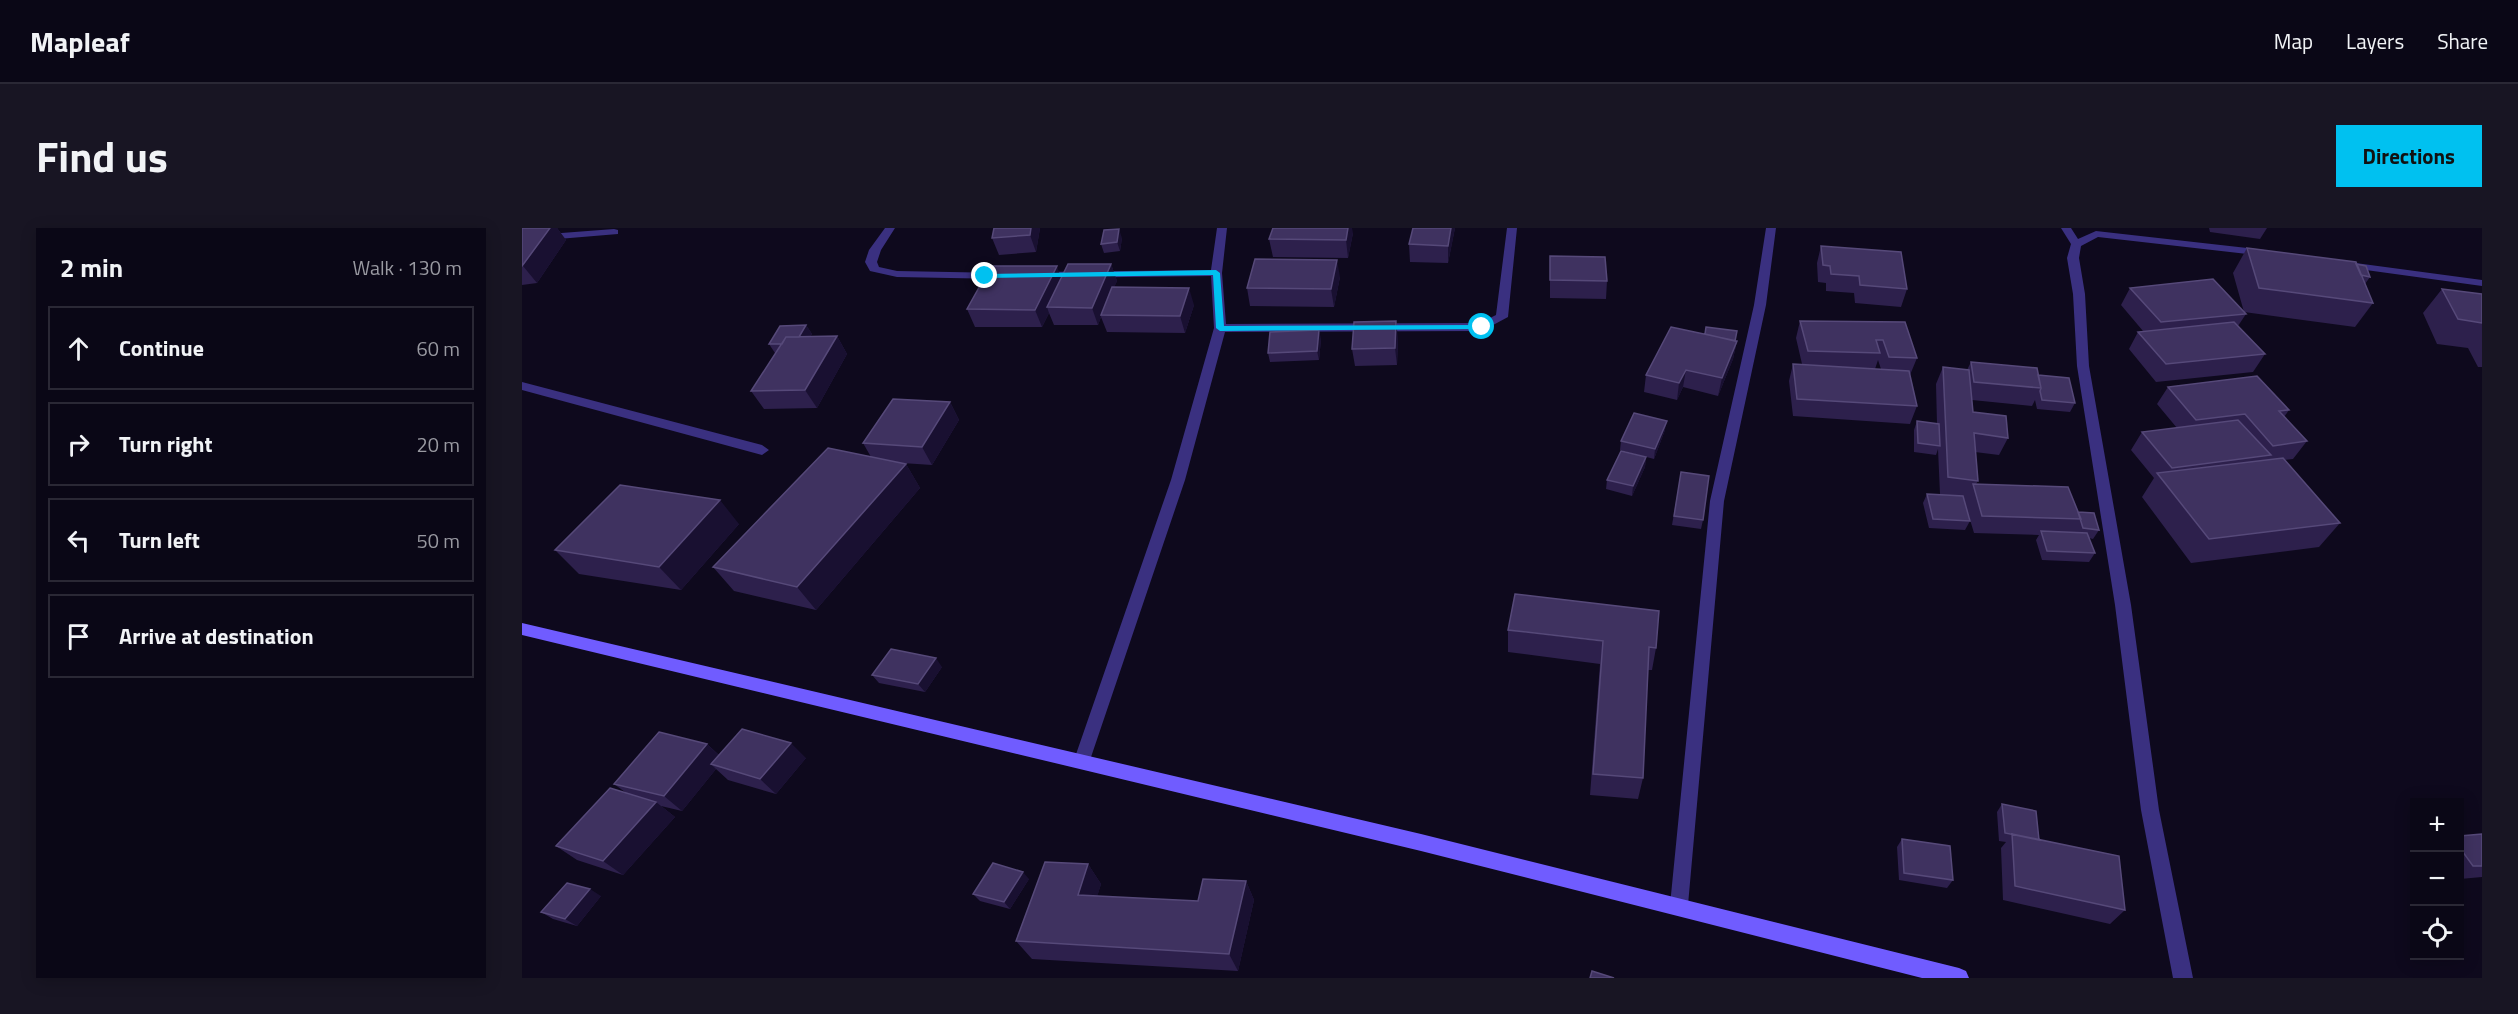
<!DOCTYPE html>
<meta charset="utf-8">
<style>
:root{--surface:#0a0716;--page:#181523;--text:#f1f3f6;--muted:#9999a1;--line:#2a2835;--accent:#00c1f0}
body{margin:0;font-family:"Titillium Web",sans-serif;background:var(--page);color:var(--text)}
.controls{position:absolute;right:18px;bottom:18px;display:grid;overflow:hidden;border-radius:0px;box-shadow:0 3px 15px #0003}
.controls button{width:54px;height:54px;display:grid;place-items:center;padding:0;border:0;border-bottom:2px solid var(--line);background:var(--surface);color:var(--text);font:30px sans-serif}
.stop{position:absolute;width:18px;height:18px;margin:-14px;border:4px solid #00c1f0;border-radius:50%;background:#fff}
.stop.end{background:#00c1f0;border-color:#fff;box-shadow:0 2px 6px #0008}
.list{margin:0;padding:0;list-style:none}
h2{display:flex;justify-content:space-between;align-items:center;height:78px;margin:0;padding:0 24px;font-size:26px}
h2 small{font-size:20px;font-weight:400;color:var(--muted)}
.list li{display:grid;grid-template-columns:39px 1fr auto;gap:18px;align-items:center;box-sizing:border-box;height:84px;margin:0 12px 12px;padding:0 12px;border:2px solid var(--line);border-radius:0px}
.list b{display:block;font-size:22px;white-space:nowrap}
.list em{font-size:20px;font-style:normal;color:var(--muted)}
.icon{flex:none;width:33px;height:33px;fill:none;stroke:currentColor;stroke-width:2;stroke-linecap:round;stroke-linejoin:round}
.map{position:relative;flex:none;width:1960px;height:750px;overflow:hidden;border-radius:0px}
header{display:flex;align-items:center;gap:36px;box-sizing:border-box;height:84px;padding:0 30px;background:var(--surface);border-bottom:2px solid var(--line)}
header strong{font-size:28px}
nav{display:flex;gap:33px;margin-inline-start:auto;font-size:21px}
.intro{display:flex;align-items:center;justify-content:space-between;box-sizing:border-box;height:144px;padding:0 36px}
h1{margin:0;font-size:42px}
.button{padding:15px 27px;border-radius:0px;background:var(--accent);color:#111;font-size:21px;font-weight:700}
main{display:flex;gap:36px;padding:0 36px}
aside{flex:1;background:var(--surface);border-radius:0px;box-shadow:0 3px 15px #0003}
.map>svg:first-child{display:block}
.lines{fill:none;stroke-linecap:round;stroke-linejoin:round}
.lane{fill:#3a3080;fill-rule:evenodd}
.street{fill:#3a3080;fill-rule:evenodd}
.secondary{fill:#705cff;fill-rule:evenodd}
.wall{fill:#2d204c;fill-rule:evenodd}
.shaded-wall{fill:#191031}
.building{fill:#3f3260;stroke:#564979;stroke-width:1.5}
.route{fill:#00c1f0}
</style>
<header>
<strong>Mapleaf</strong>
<nav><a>Map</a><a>Layers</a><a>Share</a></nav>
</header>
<div class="intro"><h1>Find us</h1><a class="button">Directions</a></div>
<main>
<aside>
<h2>2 min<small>Walk · 130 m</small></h2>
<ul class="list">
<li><svg class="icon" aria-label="ahead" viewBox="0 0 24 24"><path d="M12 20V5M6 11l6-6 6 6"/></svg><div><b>Continue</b></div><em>60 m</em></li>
<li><svg class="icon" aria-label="right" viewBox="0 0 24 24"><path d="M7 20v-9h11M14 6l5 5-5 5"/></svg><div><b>Turn right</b></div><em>20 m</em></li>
<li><svg class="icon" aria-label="left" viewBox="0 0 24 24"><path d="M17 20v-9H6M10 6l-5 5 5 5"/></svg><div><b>Turn left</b></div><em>50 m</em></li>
<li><svg class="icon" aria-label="arrive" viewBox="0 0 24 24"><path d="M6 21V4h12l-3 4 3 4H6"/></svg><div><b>Arrive at destination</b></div></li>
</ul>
</aside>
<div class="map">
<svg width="1960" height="750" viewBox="0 0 1960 750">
<rect width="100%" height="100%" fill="#0e091d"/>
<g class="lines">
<path class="lane" d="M92,1L96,2V6L0,14V8Z"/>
<path class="street" d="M363,0H373L359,22L355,34L357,39L375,43L481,45L487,48L481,51L375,49L348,43L343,34L347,22Z
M695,0H705L700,45L704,96L958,95L974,87L985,0H995L986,89L960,103L703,104L663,252L568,532L566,537L560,539L554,537L552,532L649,252L692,100L689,48L517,50L511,47L517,44L689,42Z
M1244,0H1254L1244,77L1202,273L1166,677L1164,683L1157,686L1150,683L1148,677L1188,273L1232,77Z
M1539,0H1549L1556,11L1574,3L1743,22L1749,25L1743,28L1576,9L1559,18L1557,30L1563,66L1567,138L1609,377L1637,582L1671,750H1651L1619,582L1593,377L1555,138L1551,66L1545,30L1549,16Z
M1826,34L1960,52V58L1822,39V35Z
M0,154L240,217L247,222L240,227L0,162Z"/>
<path class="secondary" d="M0,395L899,606L1437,740L1444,743L1447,750H1400L899,623L0,407Z"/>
</g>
<path class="wall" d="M0,0H35L44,12L15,55L0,57Z
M472,0H518L514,24L477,27L470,10Z
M933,0L926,35L888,34L887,16Z
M1687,0H1745L1738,11L1688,4Z
M831,5L826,30L751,29L747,11Z
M600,10L598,23L582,25L579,16Z
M1299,18L1385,61L1379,79L1333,75L1332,65L1304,63V55L1296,54L1295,35Z
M1725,20L1834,36L1848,49L1843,56L1851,75L1833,99L1722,84L1724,86L1716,98L1743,126L1731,144L1634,154L1607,121L1616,104L1621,103L1599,77L1608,60L1722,84L1711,45Z
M1028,28L1085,53L1084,71L1028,70Z
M589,36L595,53L592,59L672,77L663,105L585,104L579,89L576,97H532L527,85L520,99H453L445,81L539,50Z
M818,49L812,79L728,78L725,60Z
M1920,61L1960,66V139H1956L1946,120L1915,116L1901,85Z
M1278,93L1383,94L1395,130L1388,147L1395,178L1388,196L1271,188L1267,153L1271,136H1280L1274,110ZM1356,132L1359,141H1353Z
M284,97L290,106L288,109L315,108L325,126L295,180L242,181L229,163L254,125H253L247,116Z
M876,110L875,137L833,138L830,121Z
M799,111L797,132L748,134L746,125Z
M1213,113H1215L1211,131L1196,168L1161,159L1155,172L1122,164L1124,147Z
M1449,134L1516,147L1553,175L1548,184L1515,181L1513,172L1510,178L1450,172L1451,184L1486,210L1477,227L1453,224L1456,253L1454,256L1556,284L1577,302L1571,311L1567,310L1573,325L1567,334L1520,332L1514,312L1517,307L1452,305L1446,285L1448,293L1443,302L1407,300L1401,275L1405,266H1418L1416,221L1414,227L1392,224V202L1395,193L1415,196L1414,156L1421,139L1445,142Z
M1646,159L1767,182L1762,189L1785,213L1771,231L1762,232L1818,295L1797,319L1669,335L1620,269L1632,250L1609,222L1620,204L1655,200L1635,176Z
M428,174L437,192L410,237L380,235L384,236L398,260L294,382L212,363L191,339L349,229L341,215Z
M1143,202L1132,231L1098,222L1099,213Z
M1124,229L1123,239L1110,268L1084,261L1085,252Z
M1159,244L1181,292L1179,301L1150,297Z
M217,296L159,362L57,346L33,322Z
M986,402L1134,420L1130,442H1126L1121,550L1116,571L1068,567L1078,436L986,424Z
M420,439L403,464L357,455L350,447Z
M185,516L197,527L284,530L254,566L206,552L194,541L160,583L139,578L153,589L101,647L55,632L34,618L103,564L92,556Z
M1480,576L1517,612L1603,682L1588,696L1481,672L1479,620L1484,614L1477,613L1475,584Z
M1960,606V649L1938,651V608Z
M1380,611L1431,652L1425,660L1377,652L1375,619Z
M566,636L579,656L575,668L676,673L724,653L732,672L716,743L510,731L494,713Z
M507,651L488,681L458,673L451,666Z
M79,668L55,698L31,691L19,684Z"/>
<path class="shaded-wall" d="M28,0H35L44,12L15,55L1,38Z
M509,0H518L514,24L508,7Z
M826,0H830L831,5L826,30L824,12Z
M929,0H933L926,35V18Z
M597,1L600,10L598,23L595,14Z
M815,32L818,49L812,79L809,61Z
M589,36L595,53L580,87H579V89L576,97L570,80Z
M535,38L541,56L525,79L527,85L520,99L513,82Z
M667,60L672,77L663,105L658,88Z
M874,93L876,110L875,137L873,120Z
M284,97L290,106L279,124L274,115Z
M797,102L799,111L797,132L795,123Z
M315,108L325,126L295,180L283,162Z
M1215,113L1211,131L1196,168L1200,150Z
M1164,142L1161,159L1155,172L1157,155Z
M428,174L437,192L410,237L400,219Z
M1145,193L1143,202L1132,231L1133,221Z
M1124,229L1123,239L1110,268L1111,258Z
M384,236L398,260L294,382L275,359Z
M198,272L217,296L159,362L137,339Z
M414,430L420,439L403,464L396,456Z
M269,515L284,530L254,566L238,551Z
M185,516L202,532L189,536L194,541L160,583L142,568Z
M134,574L153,589L101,647L81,633Z
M566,636L579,656L570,686L556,667Z
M501,644L507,651L488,681L482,674Z
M724,653L732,672L716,743L707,726Z
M68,661L79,668L55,698L43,691Z"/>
<path class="building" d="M0,0H28L0,38Z
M472,0H509L508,7L470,10Z
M751,0H826L824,12L747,11Z
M891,0H929L926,18L887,16Z
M597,1L595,14L579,16L582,2Z
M1299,18L1379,24L1385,61L1338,57L1337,48L1309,46L1308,38L1301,37Z
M1725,20L1834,34L1851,75L1737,60Z
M1028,28L1083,29L1085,53L1028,52Z
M733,31L815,32L809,61L725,60Z
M546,36H589L570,80L525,79Z
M1834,36L1844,38L1848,49L1839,47Z
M469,38H535L513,82L445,81Z
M1691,51L1724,86L1639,94L1608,60Z
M590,59L667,60L658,88L579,87Z
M1920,61L1960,66V95L1936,91Z
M874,93L873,120L830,121L832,94Z
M1278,93L1383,94L1395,130L1367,129L1361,112H1354L1358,125L1286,123Z
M1712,94L1743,126L1644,136L1616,104Z
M284,97L277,109H264L260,116H247L258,98Z
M1149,99L1215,113L1200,150L1164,142L1157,155L1124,147Z
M1184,99L1215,103L1213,113L1183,106Z
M797,102L795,123L746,125L748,104Z
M315,108L283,162L229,163L264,109Z
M1449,134L1515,140L1519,160L1452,154Z
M1271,136L1387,143L1395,178L1275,171Z
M1421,139L1447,142L1451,184L1484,188L1486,210L1452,205L1456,253L1426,249Z
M1516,147L1547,150L1553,175L1520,172L1518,163L1519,160Z
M1735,148L1767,182L1757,183L1785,213L1751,218L1723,186L1674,192L1646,159Z
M371,171L428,174L400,219L341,215Z
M1112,185L1145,193L1133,221L1099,213Z
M1716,192L1749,227L1650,240L1620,204Z
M1395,193L1417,196L1418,218L1396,215Z
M306,220L384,236L275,359L191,339Z
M1099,223L1124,229L1111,258L1085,252Z
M1761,230L1818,295L1687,311L1635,245Z
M1159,244L1187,248L1181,292L1152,288Z
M1451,256L1546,259L1559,291L1460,288Z
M98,257L198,272L137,339L33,322Z
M1405,266L1441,268L1448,293L1411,291Z
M1556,284L1572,285L1577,302L1561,300Z
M1519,303L1565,305L1573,325L1525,323Z
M993,366L1137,383L1134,420L1127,419L1121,550L1071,546L1081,413L986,402Z
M369,421L414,430L396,456L350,447Z
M220,501L269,515L238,551L189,536Z
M137,504L185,516L142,568L92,556Z
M88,560L134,574L81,633L34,618Z
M1480,576L1514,583L1517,612L1483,605Z
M1490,606L1597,628L1603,682L1493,658Z
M1960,606V638H1951L1938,620V608Z
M1380,611L1428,618L1431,652L1382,645Z
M523,634L566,636L556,667L676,673L681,651L724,653L707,726L494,713Z
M471,635L501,644L482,674L451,666Z
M45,655L68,661L43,691L19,684Z
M1070,743L1092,750H1068Z"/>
<path class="route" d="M694,42L698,45L702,98L960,97L964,99L960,101L698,103L694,100L691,47L463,50L460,48L463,46Z"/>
</svg>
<div class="controls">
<button>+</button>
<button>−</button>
<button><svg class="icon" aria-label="locate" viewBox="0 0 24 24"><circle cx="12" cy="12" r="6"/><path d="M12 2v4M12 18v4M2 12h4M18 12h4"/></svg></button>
</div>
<div class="stop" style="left:960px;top:99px"></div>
<div class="stop end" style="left:463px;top:48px"></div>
</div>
</main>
